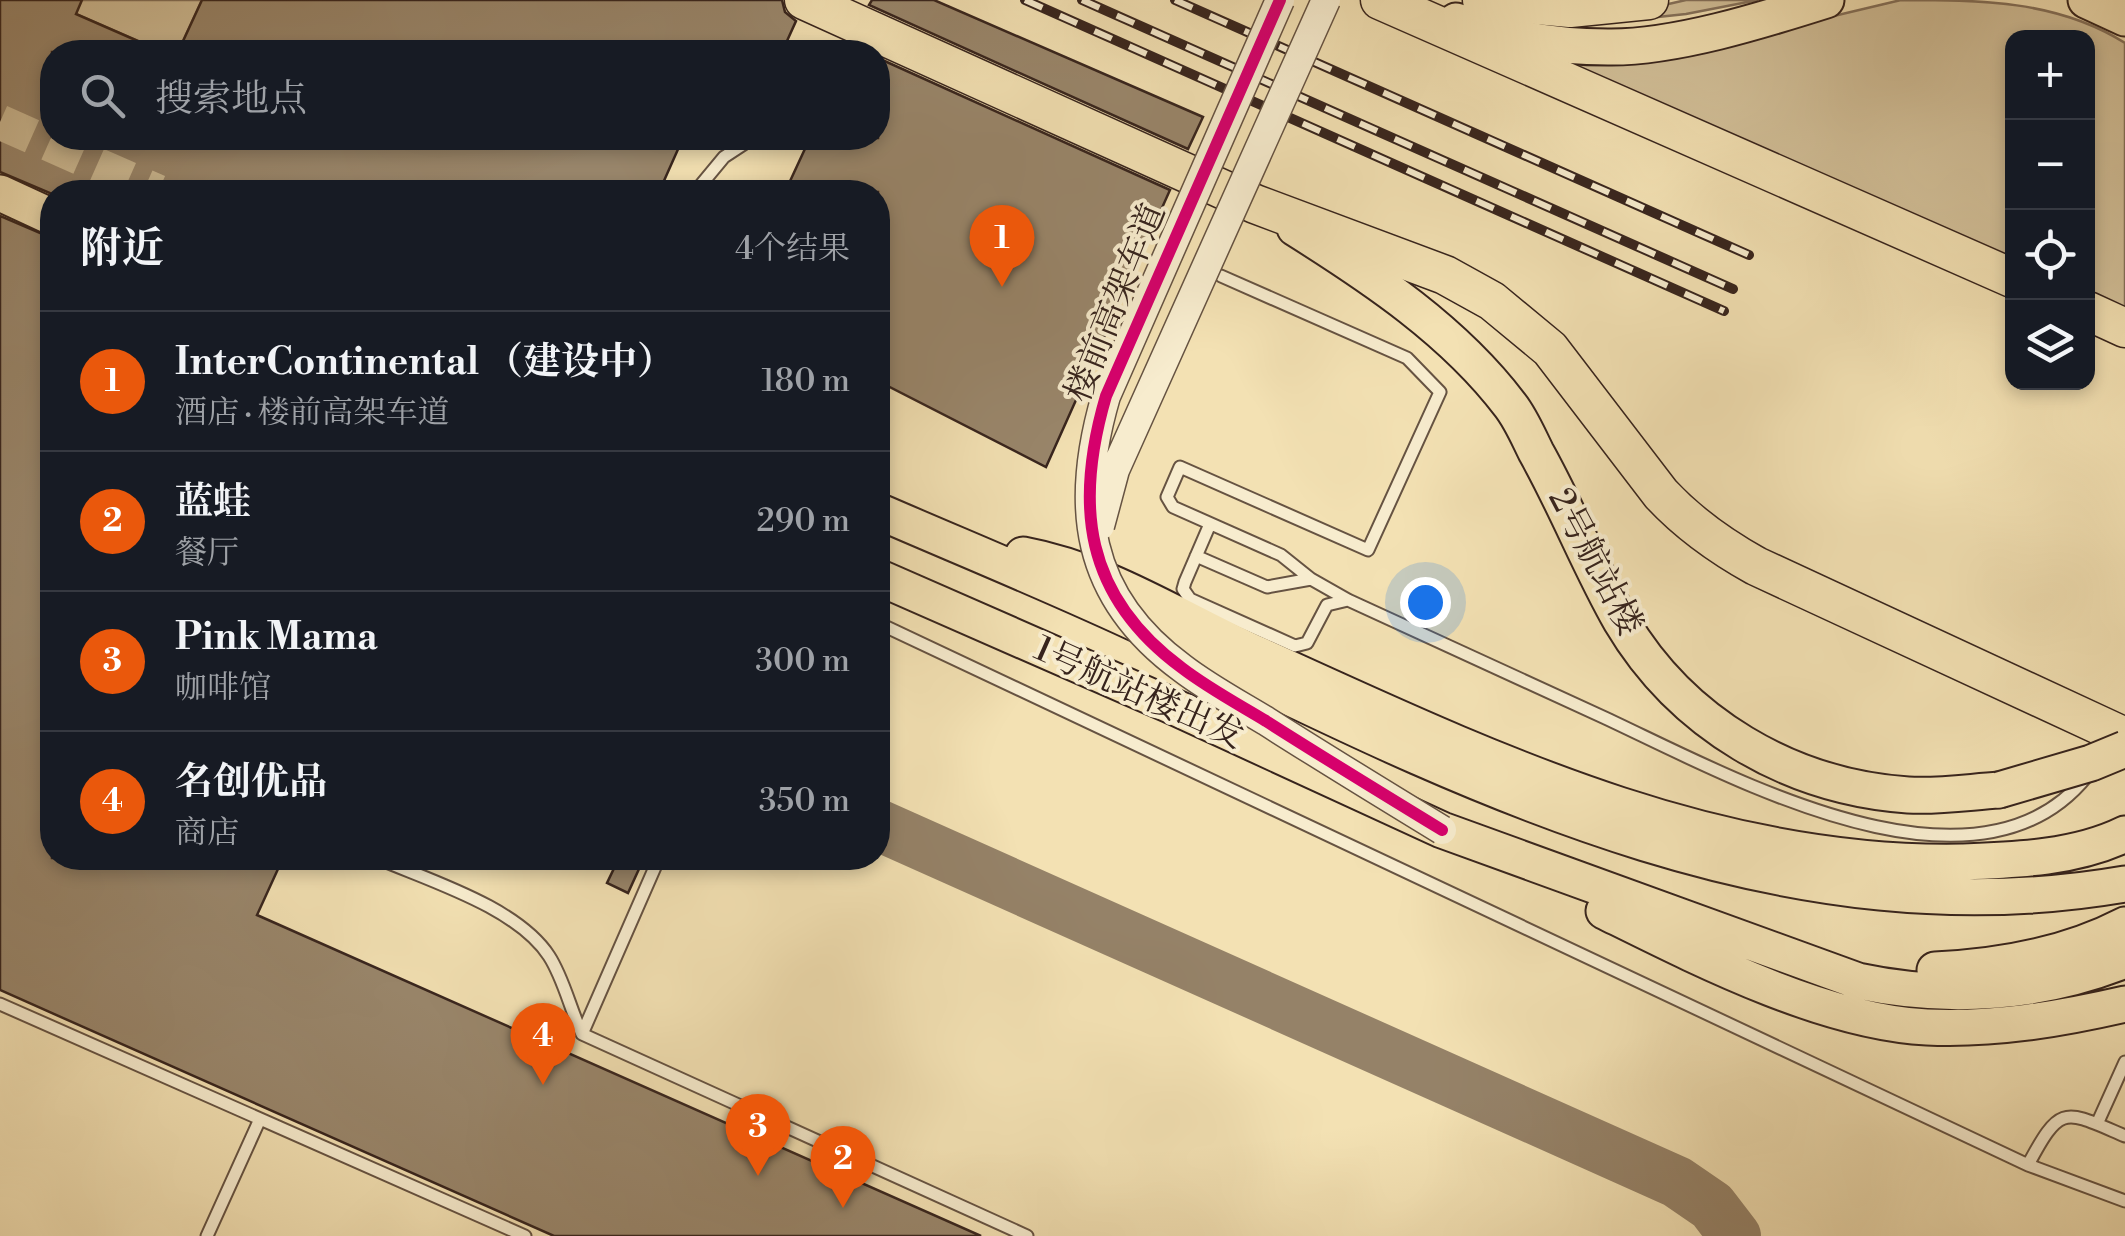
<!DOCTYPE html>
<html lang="zh">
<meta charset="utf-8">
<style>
:root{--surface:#171b24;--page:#242831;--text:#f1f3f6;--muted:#9ea1a6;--line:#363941;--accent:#ea580c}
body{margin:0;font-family:"Libre Bodoni","Noto Serif SC",serif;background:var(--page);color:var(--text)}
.controls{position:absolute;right:30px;top:30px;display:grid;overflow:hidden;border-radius:20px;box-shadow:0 5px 15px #0003}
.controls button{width:90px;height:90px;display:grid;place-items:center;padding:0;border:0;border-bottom:2px solid var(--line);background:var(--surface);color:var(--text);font:50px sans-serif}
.you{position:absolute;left:1425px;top:602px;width:35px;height:35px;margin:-25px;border:8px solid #fff;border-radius:50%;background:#1a73e8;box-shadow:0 0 0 15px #1a73e833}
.badge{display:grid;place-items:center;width:65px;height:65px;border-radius:50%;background:var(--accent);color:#fff;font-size:32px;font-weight:700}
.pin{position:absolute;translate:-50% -82px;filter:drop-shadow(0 2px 5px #0008)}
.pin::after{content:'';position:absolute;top:52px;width:35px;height:30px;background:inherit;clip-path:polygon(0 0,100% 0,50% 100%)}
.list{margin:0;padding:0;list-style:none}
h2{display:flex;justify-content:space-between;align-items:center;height:130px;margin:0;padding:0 40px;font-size:42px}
h2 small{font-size:32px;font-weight:400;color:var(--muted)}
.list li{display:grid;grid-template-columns:65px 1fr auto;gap:30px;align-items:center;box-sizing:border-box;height:140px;padding:0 40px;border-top:2px solid var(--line)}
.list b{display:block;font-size:38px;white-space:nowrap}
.list p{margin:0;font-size:32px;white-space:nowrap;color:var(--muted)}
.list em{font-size:32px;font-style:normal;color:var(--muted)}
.icon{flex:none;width:55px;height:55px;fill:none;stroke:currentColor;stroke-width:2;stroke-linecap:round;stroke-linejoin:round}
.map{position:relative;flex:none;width:2125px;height:1236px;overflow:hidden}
.search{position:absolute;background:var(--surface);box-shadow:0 5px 15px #0003;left:40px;top:40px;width:850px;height:110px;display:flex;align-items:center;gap:25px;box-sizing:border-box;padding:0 35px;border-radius:40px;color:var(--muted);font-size:38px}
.panel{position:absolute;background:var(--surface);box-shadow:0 5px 15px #0003;left:40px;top:180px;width:850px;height:690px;border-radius:40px}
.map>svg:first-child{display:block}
.green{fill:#d3c19a;stroke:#85725c;stroke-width:2.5}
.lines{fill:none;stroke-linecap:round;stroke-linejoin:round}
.taxiway{stroke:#958268;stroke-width:52}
.building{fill:#99866b;stroke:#37241d;stroke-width:2.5}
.primary-tunnel{stroke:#cdbb95;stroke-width:35;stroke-dasharray:35 18;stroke-linecap:butt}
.service-casing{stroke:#665342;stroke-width:15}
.primary-casing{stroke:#37241d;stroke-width:39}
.trunk-casing{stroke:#37241d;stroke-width:41}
.service{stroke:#f7ecce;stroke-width:11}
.primary{stroke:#f3e1b3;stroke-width:35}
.trunk{stroke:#f3e1b3;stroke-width:38}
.rail-casing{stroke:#37241d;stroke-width:10}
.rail{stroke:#f7ecce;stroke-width:6;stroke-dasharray:19;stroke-linecap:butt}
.tertiary-bridge-casing{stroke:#665342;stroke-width:31;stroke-linecap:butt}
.primary-bridge-casing{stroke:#37241d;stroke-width:39;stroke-linecap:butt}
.tertiary-bridge{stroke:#f7ecce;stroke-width:28}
.primary-bridge{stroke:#f3e1b3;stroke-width:35}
.cycleway-casing{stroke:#f7ecce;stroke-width:19}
.cycleway{stroke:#d6006c;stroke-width:12}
.labels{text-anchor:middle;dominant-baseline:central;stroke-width:8;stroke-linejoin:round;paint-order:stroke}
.street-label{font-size:35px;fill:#37241d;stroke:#f7ecce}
</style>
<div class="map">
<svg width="2125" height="1236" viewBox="0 0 2125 1236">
<rect width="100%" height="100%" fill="#f3e1b3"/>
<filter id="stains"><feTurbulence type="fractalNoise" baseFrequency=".002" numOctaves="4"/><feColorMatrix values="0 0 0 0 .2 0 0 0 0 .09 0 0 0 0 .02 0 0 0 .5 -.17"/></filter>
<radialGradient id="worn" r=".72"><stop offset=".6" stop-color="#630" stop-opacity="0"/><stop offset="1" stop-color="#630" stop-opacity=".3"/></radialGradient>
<path class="green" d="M44,0H202L178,52H163Z
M1686,0H1758L1686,14L1629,20V13Z
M1901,0C1979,0 2057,0 2125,43V310L2088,294V38H2012V261L1563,62L1796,25Z"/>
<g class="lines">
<path class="taxiway" d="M878,825L1677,1182L1712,1206L1735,1236"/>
</g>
<path class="building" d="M0,0H82L76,14L163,52H52V138H683L659,192L52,194L0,172Z
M202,0H782L785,12L796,21L782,52H178Z
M872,0H934L1203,117L1188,149L869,5Z
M878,58L1170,190L1046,467L878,381V192H785L810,138H878Z
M0,216L52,238V858H283L257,915L981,1236H554L0,990Z
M619,858H644L628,893L607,883Z"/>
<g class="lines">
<path class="primary-tunnel" d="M0,122L158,192"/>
<defs>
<path id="service" d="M695,192L724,157L753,138
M1221,276L1407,358L1440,392L1368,550L1180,467L1167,497L1173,507L1281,555L1311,579L1348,600C1433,639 1518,678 1603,717C1726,774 1975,915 2087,776
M1210,524L1185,582L1183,589L1190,599L1295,646L1307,643L1327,605L1348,600
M1196,556L1267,587L1311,579
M878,623L2028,1165L2125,1201
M377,858C430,881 517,907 549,956C564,979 570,1009 582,1034L1027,1236
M0,1004L525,1236
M582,1034L659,858
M2097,1124L2125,1062
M2028,1165C2061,1103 2064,1110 2125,1136
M207,1236L260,1119"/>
<path id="primary" d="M2086,0L2125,18
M1456,21C1504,38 1557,47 1608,47C1674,48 1763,20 1826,0
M0,193L52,217
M1295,228C1373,277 1454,331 1510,405C1521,419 1528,436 1536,452C1567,507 1590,567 1621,621C1682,724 1790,787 1908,795C1938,797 1969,792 1999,790
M878,511C968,550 1059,587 1148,629C1454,777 1773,945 2125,884
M1023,555C1109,571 1181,620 1259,655C1484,757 1710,867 1962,862C2016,860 2076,858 2125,834
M878,577L1170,705L1442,830L1858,981C1947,1000 2040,994 2125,960
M1604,911C1697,957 1823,1022 1927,1027C1994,1030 2060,1019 2125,1004
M1935,970C1999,967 2067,955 2125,925"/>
<path id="trunk" d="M804,0L1255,204L1445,275L1492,301L1550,349L1661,494C1689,524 1720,546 1756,566L2125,737
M1380,0L2012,278
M1482,0L1570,8L1649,0
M2088,311L2125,328"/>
</defs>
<use href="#service" class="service-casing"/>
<use href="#primary" class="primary-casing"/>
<use href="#trunk" class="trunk-casing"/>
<use href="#service" class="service"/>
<use href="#primary" class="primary"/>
<use href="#trunk" class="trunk"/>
<defs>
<path id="rail" d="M1025,0L1724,311
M1082,0L1733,289
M1175,0L1749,255"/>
</defs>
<use href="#rail" class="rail-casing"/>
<use href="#rail" class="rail"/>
<defs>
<path id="tertiary-bridge" d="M1280,0L1106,396C1074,505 1084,596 1182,668C1208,688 1238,704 1266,721C1324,758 1383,794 1442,830
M1100,526L1115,470L1326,0"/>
<path id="primary-bridge" d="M1999,790L2091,763L2125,749"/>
</defs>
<use href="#tertiary-bridge" class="tertiary-bridge-casing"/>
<use href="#primary-bridge" class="primary-bridge-casing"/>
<use href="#tertiary-bridge" class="tertiary-bridge"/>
<use href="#primary-bridge" class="primary-bridge"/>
<defs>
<path id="cycleway" d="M1280,0L1106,396C1074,505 1084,596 1182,668C1208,688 1238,704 1266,721C1324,758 1383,794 1442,830"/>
</defs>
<use href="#cycleway" class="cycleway-casing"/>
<use href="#cycleway" class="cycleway"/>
</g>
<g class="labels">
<g class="street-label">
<text transform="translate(1116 303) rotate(-68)">楼前高架车道</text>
<text transform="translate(1595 562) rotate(62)">2号航站楼</text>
<text transform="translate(1139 693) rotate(24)">1号航站楼出发</text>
</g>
</g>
<rect width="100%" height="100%" filter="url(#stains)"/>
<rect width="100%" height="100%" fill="url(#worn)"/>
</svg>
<div class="controls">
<button>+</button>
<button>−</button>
<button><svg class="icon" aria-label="locate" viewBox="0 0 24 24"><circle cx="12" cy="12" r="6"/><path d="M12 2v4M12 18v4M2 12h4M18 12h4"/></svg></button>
<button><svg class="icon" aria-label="layers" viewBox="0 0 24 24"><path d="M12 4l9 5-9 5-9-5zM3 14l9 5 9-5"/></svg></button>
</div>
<div class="you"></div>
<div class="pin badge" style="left:1002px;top:287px">1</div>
<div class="pin badge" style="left:843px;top:1208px">2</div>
<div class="pin badge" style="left:758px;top:1176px">3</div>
<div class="pin badge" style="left:543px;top:1085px">4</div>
<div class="search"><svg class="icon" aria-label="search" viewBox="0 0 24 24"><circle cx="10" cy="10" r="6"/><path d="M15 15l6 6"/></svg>搜索地点</div>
<section class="panel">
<h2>附近<small>4个结果</small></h2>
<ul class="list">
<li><span class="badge">1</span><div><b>InterContinental （建设中）</b><p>酒店 · 楼前高架车道</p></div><em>180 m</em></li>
<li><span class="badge">2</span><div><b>蓝蛙</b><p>餐厅</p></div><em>290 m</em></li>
<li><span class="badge">3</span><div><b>Pink Mama</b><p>咖啡馆</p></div><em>300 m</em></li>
<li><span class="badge">4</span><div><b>名创优品</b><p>商店</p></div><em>350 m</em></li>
</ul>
</section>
</div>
